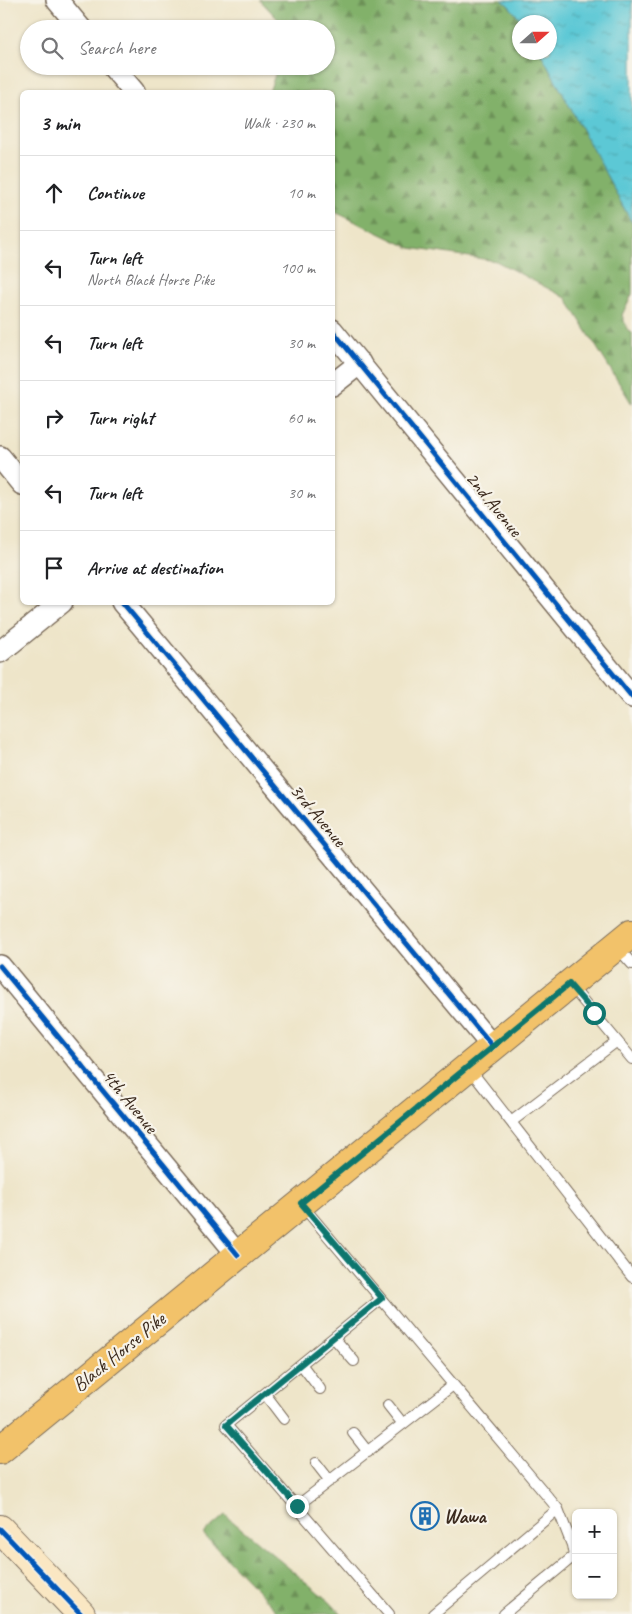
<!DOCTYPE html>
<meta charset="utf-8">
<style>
:root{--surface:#fff;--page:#f2f2f2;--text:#202124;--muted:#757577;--line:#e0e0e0}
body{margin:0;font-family:Caveat,sans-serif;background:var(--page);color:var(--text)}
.controls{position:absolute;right:15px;bottom:15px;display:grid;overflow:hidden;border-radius:8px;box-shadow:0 1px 4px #0004}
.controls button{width:45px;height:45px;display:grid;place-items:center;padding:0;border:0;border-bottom:1px solid var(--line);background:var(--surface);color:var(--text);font:25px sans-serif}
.compass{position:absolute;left:512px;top:15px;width:45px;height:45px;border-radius:50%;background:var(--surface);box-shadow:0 1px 4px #0004;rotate:69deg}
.stop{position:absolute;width:15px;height:15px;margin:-11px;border:4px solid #0f766e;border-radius:50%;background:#fff}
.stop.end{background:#0f766e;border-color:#fff;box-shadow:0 1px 5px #0008}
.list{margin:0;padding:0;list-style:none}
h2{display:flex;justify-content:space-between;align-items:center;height:65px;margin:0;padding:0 20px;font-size:21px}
h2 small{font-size:16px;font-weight:400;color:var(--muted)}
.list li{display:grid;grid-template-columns:32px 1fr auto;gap:15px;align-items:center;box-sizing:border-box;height:75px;padding:0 20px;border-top:1px solid var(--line)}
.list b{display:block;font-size:19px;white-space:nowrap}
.list p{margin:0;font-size:16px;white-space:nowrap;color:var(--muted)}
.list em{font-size:16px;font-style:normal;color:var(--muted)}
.icon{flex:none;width:28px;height:28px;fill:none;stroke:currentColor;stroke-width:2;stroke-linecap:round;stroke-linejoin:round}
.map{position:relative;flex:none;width:632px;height:1614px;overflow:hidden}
.search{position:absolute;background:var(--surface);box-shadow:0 1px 4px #0004;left:20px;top:20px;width:315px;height:55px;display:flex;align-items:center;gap:12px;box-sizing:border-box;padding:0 18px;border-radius:28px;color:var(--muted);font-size:19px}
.panel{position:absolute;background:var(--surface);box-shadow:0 1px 4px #0004;left:20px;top:90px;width:315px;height:515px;border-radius:8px}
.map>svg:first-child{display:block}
.forest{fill:url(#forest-firs);stroke:#5e6e44}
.water{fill:url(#water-ripples);stroke:#4c797a}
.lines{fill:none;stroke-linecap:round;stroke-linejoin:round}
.lane-casing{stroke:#7a6b5a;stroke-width:12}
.street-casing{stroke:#7a6b5a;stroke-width:24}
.secondary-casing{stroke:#7a6b5a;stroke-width:30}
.primary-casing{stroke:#7a6b5a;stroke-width:30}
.lane{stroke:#fff;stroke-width:10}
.street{stroke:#fff;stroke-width:21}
.secondary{stroke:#fae7c3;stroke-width:28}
.primary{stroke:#f2c26a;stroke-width:28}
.cycleway-casing{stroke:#f7f3e8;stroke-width:8}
.cycleway{stroke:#0057b8;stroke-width:5}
.route{stroke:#0f766e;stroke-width:6}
.labels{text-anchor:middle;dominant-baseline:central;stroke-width:4.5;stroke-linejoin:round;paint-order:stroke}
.street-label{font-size:20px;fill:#3b2a1e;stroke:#f7f3e8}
.poi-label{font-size:20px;font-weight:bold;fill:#3b2a1e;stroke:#f7f3e8;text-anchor:start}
</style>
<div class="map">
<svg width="632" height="1614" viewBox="0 0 632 1614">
<defs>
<pattern id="forest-firs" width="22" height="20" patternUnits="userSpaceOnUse" patternTransform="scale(1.25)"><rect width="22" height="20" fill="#82b16b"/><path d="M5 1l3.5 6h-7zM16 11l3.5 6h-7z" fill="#6c9057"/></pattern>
<pattern id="water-ripples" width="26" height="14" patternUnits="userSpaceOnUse" patternTransform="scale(1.25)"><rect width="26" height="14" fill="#5cc8d5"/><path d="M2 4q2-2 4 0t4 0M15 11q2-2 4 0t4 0" fill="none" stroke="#4da3ac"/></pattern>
</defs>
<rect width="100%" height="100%" fill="#f7f3e8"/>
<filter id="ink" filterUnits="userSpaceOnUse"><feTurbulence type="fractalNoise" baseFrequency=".02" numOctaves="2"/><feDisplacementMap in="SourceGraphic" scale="10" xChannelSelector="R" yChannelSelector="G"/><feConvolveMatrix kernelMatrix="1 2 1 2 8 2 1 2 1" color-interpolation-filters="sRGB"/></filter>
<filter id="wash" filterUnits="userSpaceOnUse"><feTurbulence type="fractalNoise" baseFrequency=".0096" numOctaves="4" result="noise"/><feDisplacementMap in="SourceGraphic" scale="20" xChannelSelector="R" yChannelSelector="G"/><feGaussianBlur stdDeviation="1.12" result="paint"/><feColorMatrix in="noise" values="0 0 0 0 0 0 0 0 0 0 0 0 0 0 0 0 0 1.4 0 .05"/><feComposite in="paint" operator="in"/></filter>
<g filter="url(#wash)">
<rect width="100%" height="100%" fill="#eee5c9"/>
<path class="forest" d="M260,0H502L508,5L523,22H520V52L541,53L632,223V294L622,315L627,329L632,333V404L566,298L496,261L410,248L333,211L332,92H269L278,66H326V29H287Z
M225,1515L330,1602L341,1614H280L203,1534Z"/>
<path class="water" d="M502,0H632V223L541,53L550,52V22H523L508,5Z"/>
</g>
<g filter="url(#ink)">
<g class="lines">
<defs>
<path id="lane" d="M617,947L632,964
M570,985L632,1059
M468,1067L632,1277
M511,1122L617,1041
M301,1204L558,1509L433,1614
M381,1299L226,1425L389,1614
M334,1338L354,1361
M301,1364L320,1389
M265,1394L284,1419
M388,1405L403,1424
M353,1433L368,1452
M316,1463L330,1481
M297,1506L453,1385
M504,1614L574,1556L572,1545L558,1509"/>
<path id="street" d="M57,0L81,29
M112,66L134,92
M332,330L632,697
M332,385L360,363
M0,457L22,484
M122,602L492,1046
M0,652L62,602
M0,966L238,1255"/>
<path id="secondary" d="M0,1529L81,1614"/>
<path id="primary" d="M0,1450L632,933"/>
</defs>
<use href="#lane" class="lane-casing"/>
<use href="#street" class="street-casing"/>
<use href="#secondary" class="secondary-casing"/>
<use href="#primary" class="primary-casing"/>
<use href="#lane" class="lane"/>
<use href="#street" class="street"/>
<use href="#secondary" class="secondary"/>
<use href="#primary" class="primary"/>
<defs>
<path id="cycleway" d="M332,330L632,697
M122,602L492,1046
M0,966L238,1255
M0,1529L81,1614"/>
</defs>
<use href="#cycleway" class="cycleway-casing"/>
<use href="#cycleway" class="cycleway"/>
</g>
</g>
<g class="lines" filter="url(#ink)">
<path class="route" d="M297,1506L226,1425L382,1298L301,1203L569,984L594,1013"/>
</g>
<defs>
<symbol id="building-ring" viewBox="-11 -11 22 22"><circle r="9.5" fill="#f7f3e8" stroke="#1f6fb2" stroke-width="1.5"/><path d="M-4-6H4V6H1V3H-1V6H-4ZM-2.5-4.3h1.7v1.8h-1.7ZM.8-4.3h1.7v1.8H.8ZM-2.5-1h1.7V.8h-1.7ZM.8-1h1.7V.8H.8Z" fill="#1f6fb2"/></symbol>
</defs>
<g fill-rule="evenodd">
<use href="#building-ring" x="409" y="1500" width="32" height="32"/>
</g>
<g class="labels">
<g class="street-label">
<text transform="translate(494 504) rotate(51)">2nd Avenue</text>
<text transform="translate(318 815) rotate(50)">3rd Avenue</text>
<text transform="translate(130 1101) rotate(51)">4th Avenue</text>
<text transform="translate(119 1352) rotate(-39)">Black Horse Pike</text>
</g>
<g class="poi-label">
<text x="444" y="1516">Wawa</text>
</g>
</g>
</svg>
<div class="controls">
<button>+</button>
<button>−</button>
</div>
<svg class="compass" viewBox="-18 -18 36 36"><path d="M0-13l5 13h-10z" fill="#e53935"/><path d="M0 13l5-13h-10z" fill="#757577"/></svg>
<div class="stop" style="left:594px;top:1013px"></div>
<div class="stop end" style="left:297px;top:1506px"></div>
<div class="search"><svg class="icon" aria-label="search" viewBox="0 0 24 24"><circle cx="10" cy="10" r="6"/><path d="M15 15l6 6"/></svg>Search here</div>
<section class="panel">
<h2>3 min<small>Walk · 230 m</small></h2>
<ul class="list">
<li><svg class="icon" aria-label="ahead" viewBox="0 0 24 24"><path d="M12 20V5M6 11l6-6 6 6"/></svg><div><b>Continue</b></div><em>10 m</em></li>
<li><svg class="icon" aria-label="left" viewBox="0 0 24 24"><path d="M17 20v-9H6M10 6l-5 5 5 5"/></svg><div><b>Turn left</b><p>North Black Horse Pike</p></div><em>100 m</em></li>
<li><svg class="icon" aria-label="left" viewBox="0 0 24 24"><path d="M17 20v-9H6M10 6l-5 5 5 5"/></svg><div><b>Turn left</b></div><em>30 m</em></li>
<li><svg class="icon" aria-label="right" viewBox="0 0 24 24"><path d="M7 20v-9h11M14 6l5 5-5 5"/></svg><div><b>Turn right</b></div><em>60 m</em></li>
<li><svg class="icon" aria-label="left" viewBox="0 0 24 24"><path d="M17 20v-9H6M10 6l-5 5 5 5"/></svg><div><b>Turn left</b></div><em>30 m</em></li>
<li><svg class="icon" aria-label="arrive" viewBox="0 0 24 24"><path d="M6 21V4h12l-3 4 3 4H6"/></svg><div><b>Arrive at destination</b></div></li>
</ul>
</section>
</div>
